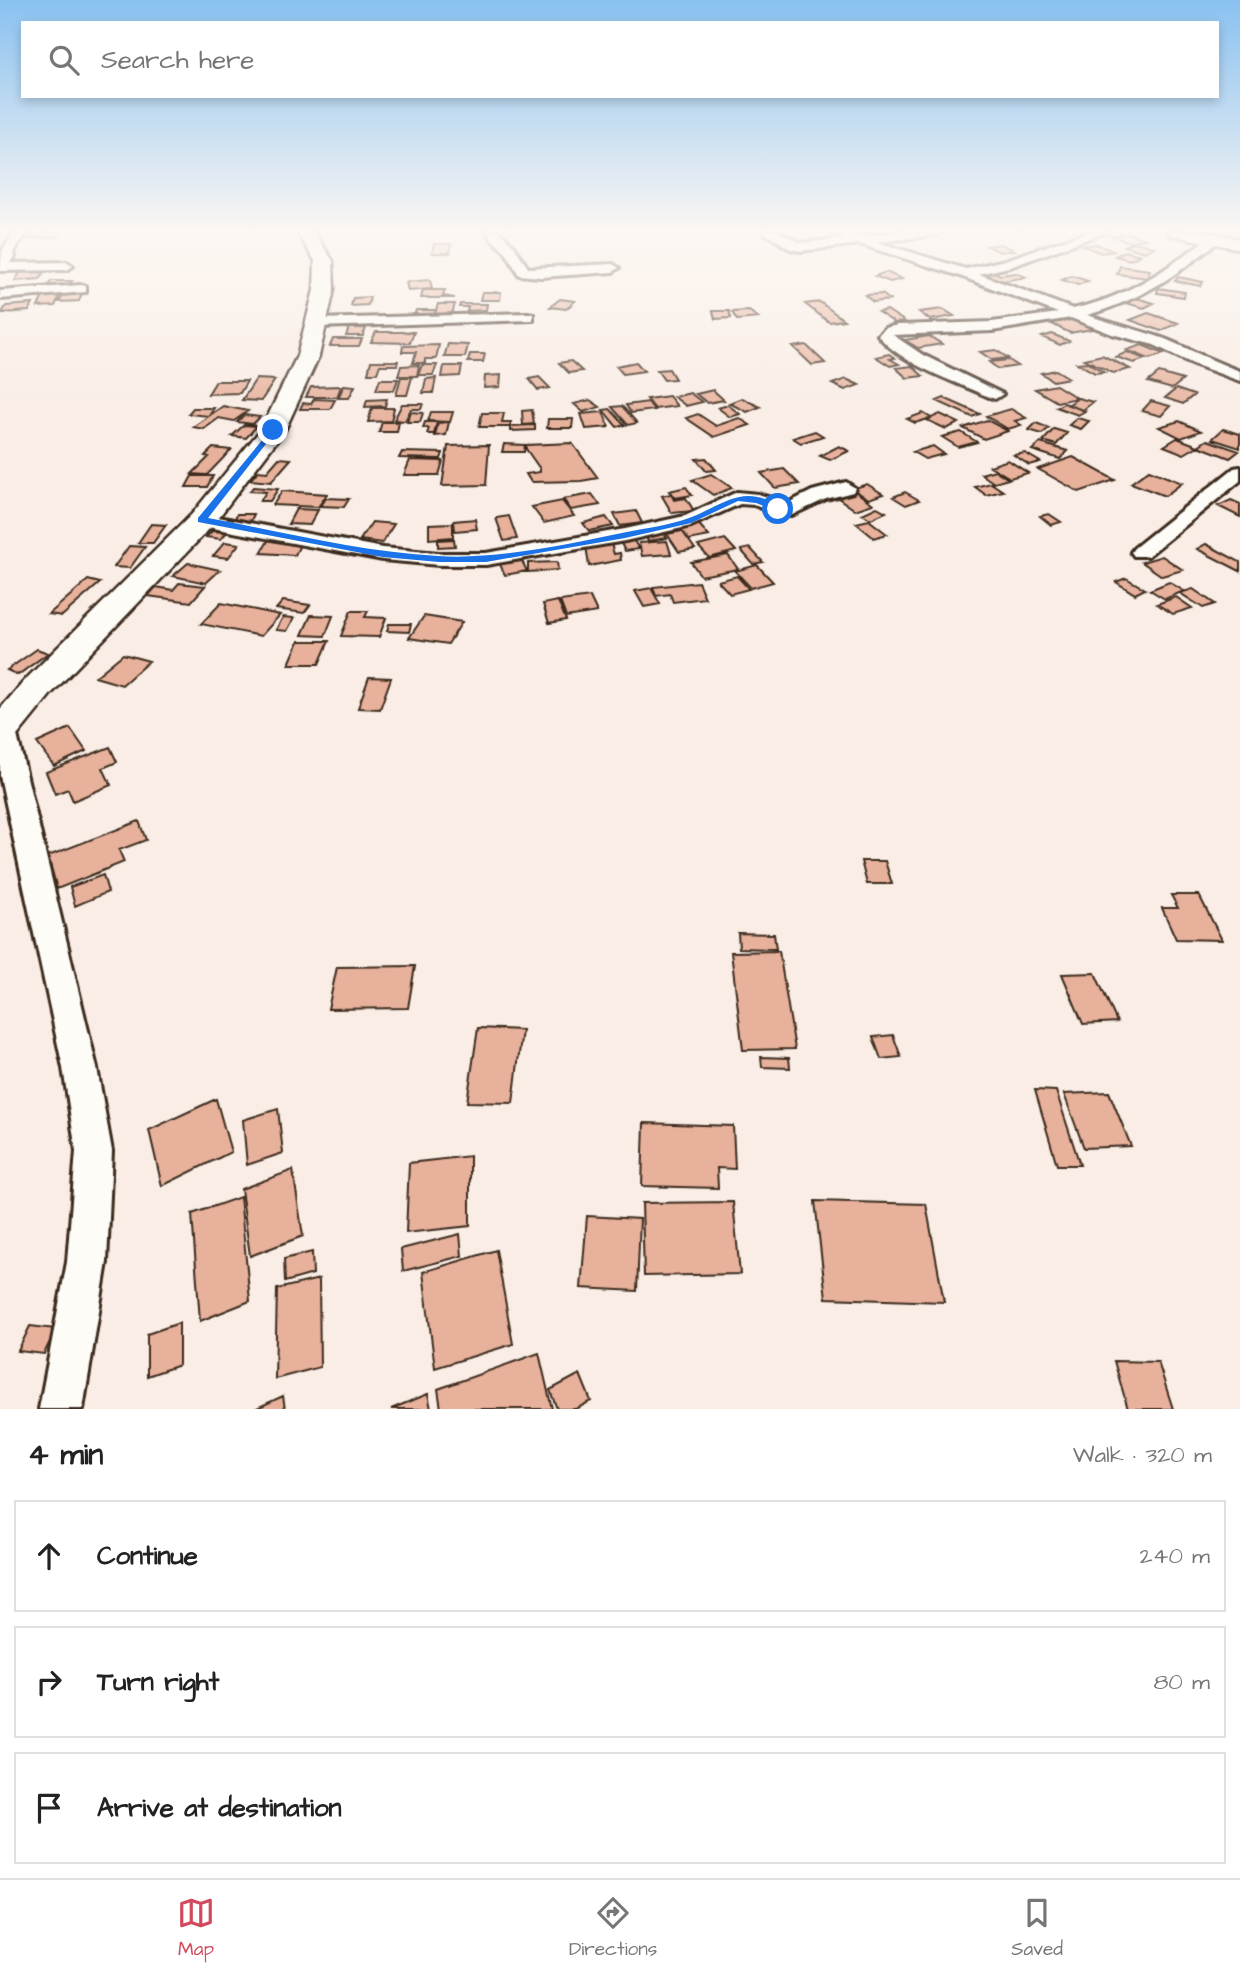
<!DOCTYPE html>
<meta charset="utf-8">
<style>
:root{--surface:#fff;--page:#f2f2f2;--text:#222;--muted:#767676;--line:#e0e0e0;--accent:#d1495b}
body{margin:0;font-family:"Architects Daughter",sans-serif;background:var(--page);color:var(--text)}
.stop{position:absolute;width:21px;height:21px;margin:-16px;border:5px solid #1a73e8;border-radius:50%;background:#fff}
.stop.end{background:#1a73e8;border-color:#fff;box-shadow:0 2px 7px #0008}
.list{margin:0;padding:0;list-style:none}
h2{display:flex;justify-content:space-between;align-items:center;height:91px;margin:0;padding:0 28px;font-size:30px}
h2 small{font-size:23px;font-weight:400;color:var(--muted)}
.list li{display:grid;grid-template-columns:46px 1fr auto;gap:21px;align-items:center;box-sizing:border-box;height:112px;margin:0 14px 14px;padding:0 14px;border:2px solid var(--line);border-radius:0px}
.list b{display:block;font-size:26px;white-space:nowrap}
.list em{font-size:23px;font-style:normal;color:var(--muted)}
.icon{flex:none;width:38px;height:38px;fill:none;stroke:currentColor;stroke-width:2;stroke-linecap:round;stroke-linejoin:round}
.map{position:relative;flex:none;width:1240px;height:1409px;overflow:hidden}
.search{position:absolute;background:var(--surface);box-shadow:0 4px 10px #0003;left:21px;right:21px;top:21px;height:77px;display:flex;align-items:center;gap:18px;box-sizing:border-box;padding:0 24px;border-radius:0px;color:var(--muted);font-size:26px}
.sheet{height:469px;background:var(--surface)}
nav{display:flex;justify-content:space-around;align-items:center;box-sizing:border-box;height:98px;border-top:2px solid var(--line);background:var(--surface);font-size:19px;color:var(--muted)}
nav a{display:grid;justify-items:center;gap:4px}
nav .on{color:var(--accent)}
.map>svg:first-child{display:block}
.building{fill:#e7b19b;stroke:#3b2a1e;stroke-width:2}
.lines{fill:none;stroke-linecap:round;stroke-linejoin:round}
.street-casing{stroke:#3b2a1e;stroke-width:6}
.secondary-casing{stroke:#3b2a1e;stroke-width:5}
.street{fill:#fdfcf7;fill-rule:evenodd}
.secondary{fill:#fdfcf7;fill-rule:evenodd}
.route{fill:#1a73e8}
</style>
<div class="map">
<svg width="1240" height="1409" viewBox="0 0 1240 1409">
<rect width="100%" height="100%" fill="#f9ede5"/>
<filter id="ink" filterUnits="userSpaceOnUse"><feTurbulence type="fractalNoise" baseFrequency=".0143" numOctaves="2"/><feDisplacementMap in="SourceGraphic" scale="14" xChannelSelector="R" yChannelSelector="G"/><feConvolveMatrix kernelMatrix="1 2 1 2 8 2 1 2 1" color-interpolation-filters="sRGB"/></filter>
<g filter="url(#ink)">
<path class="building" d="M61,231L57,237L25,239L29,233Z
M1128,233L1145,239L1129,242L1112,236Z
M1134,242L1154,247L1145,252L1124,246Z
M434,244H451L450,253H432Z
M1001,244L1014,250L1000,252L987,246Z
M1096,244L1114,251L1101,253L1083,246Z
M1125,251L1140,255L1130,260L1115,256Z
M1120,266L1150,270L1147,278L1117,274Z
M46,270L40,279L15,281L21,271Z
M886,272L902,279L890,282L875,276Z
M994,272L1000,275L1016,273L1026,277L998,282L983,274Z
M1072,276L1088,281L1078,285L1062,280Z
M1178,277L1203,282L1200,286L1175,281Z
M430,280L432,289L408,291L406,282Z
M52,281H72L62,291H42Z
M1158,288L1185,292L1184,297L1157,293Z
M423,290H445L443,296L455,298H421Z
M83,291L79,301L59,302L64,293Z
M482,292H501L500,300H480Z
M882,294L890,300L873,302L865,295Z
M60,295L55,306L38,307L43,296Z
M1129,296L1154,303L1144,308L1119,301Z
M370,297L368,305L351,306L353,298Z
M560,299L575,301L566,309L550,307Z
M820,302L844,320L829,322L805,304Z
M33,304L29,311L2,313L6,306Z
M438,304H455L450,320H433Z
M460,304H487L486,310L467,311L468,307H459Z
M943,309L954,316L930,320L919,312Z
M416,310H436L433,319H413Z
M887,310L904,321L895,323L878,312Z
M713,311H729L731,318L715,319Z
M749,311L759,318L737,320L732,312Z
M1148,313L1178,323L1161,331L1130,320Z
M1069,318L1092,329L1070,333L1048,322Z
M349,328H366L363,336H346Z
M376,332H414L410,343L371,342Z
M1052,334L1069,341L1060,345L1042,337Z
M929,336L942,344L918,348L905,340Z
M333,339H362L359,346H330Z
M448,344L468,345L465,357H444Z
M439,345L436,359H425V363H413L416,352H402L403,346Z
M806,345L825,363L812,365L793,347Z
M1142,345L1164,354L1149,359L1127,350Z
M996,350L1008,358L992,360L980,352Z
M1127,352L1145,359L1134,363L1116,357Z
M470,354H485L483,362H468Z
M889,354L895,358L890,359L899,364L890,366L876,357Z
M1102,355L1130,369L1113,373L1084,359Z
M1009,360L1018,366L998,369L989,362Z
M371,361H398L397,365H380L377,373H368Z
M571,361L582,371L569,373L559,363Z
M636,362L644,371L623,374L616,366Z
M1087,362L1104,372L1095,373L1077,363Z
M419,365L417,376H398L401,366Z
M422,365H437L433,375H418Z
M444,366H462L460,376L442,377Z
M912,366L923,376L907,378L896,368Z
M669,369L675,379L664,380L657,370Z
M1056,370L1069,378L1053,381L1041,373Z
M1159,373L1183,380L1172,389L1148,382Z
M501,375L500,387L484,388L485,376Z
M401,377H412L407,395H396Z
M539,377L550,388L538,390L529,379Z
M436,378L433,393H423L426,379Z
M256,379L275,380L261,401L242,400Z
M380,379H398L394,390H376Z
M846,379L859,385L845,390L832,384Z
M216,381H247L240,393L208,394Z
M344,385L355,386L349,398H338Z
M1056,385L1077,398L1057,402L1035,389Z
M341,386L337,397H306L311,387Z
M1176,389L1194,395L1183,404L1165,398Z
M713,390L724,400L707,403L696,394Z
M690,393L702,402L686,406L674,397Z
M669,396L677,406L655,409L647,399Z
M742,398L760,407L747,412L729,403Z
M944,398L980,414L972,417L937,401Z
M1078,398L1093,402L1083,410L1068,405Z
M314,399L335,400L330,409H300L303,403L311,404Z
M387,399L385,406L365,407L367,400Z
M590,400L600,407L583,412L574,404Z
M1151,401L1170,406L1161,416L1142,411Z
M648,402L654,410L631,413L626,405Z
M1064,403L1085,411L1078,415L1056,407Z
M402,404H423L421,409H411L405,421L394,420Z
M728,405L740,414L730,417L718,408Z
M223,406L248,411L234,421L219,418L204,429L193,427Z
M622,406L637,423L628,425L612,407Z
M193,408H214L209,416L188,414Z
M372,408H394L391,421L368,422Z
M610,409L625,425L617,427L603,410Z
M1011,409L1026,418L1015,421L1021,425L1008,429L986,416Z
M532,410L534,424L523,425L522,411Z
M411,412L423,413L420,422H407Z
M431,412H453L450,422L428,421Z
M603,412L609,427L586,429L581,414Z
M482,413H504L502,422H511L510,427H479Z
M923,413L931,418L915,423L907,419Z
M698,414L716,426L739,418L750,425L714,437L686,418Z
M940,414L959,423L946,429L927,420Z
M244,415L260,417L253,424L237,422Z
M1077,418L1089,421L1081,429L1069,425Z
M548,419H573L572,428H547Z
M987,420L1008,431L984,439L963,428Z
M1179,421L1201,431L1181,438L1159,427Z
M382,422H399L397,432H379Z
M425,422H437L434,434H427L429,428H423Z
M449,422L446,435L435,436L438,423Z
M1036,423L1049,428L1042,434L1029,430Z
M244,425L257,426L246,438L232,436Z
M535,425V430L511,431V426Z
M1054,429L1067,433L1056,445L1043,441Z
M1223,429L1240,434V448L1212,439Z
M815,431L823,436L801,443L793,438Z
M961,432L977,442L958,447L942,437Z
M1177,438L1198,446L1184,454L1164,446Z
M1207,440L1239,451L1230,458L1198,446Z
M572,443L598,478L581,481L531,482L526,474L540,472V469L526,449V445Z
M1040,443L1068,451L1060,459L1032,450Z
M504,444L525,445L524,452H502Z
M489,445L486,485L442,486L448,446Z
M839,446L849,451L830,460L820,456Z
M933,446L944,454L925,459L913,452Z
M213,448L231,450L207,475L192,474L209,457L205,456Z
M402,452L443,453L441,459L399,458Z
M1025,453L1040,462L1029,465L1014,455Z
M1073,457L1115,480L1079,492L1038,469Z
M279,458L291,459L271,482L250,480L258,471L267,472Z
M706,458L716,470L706,471L696,459Z
M410,460L443,461L439,475H404Z
M1008,460L1028,473L1010,478L990,466Z
M784,469L799,484L775,488L761,473Z
M995,470L1008,479L994,483L981,474Z
M1149,470L1182,483L1165,496L1131,483Z
M711,474L732,488L713,495L692,480Z
M192,476H213L207,487H186Z
M991,483L1003,491L986,495L975,487Z
M867,484L883,494L869,499L852,489Z
M253,487L278,489L270,501H260L266,492L250,491Z
M686,487L692,495L675,498L669,491Z
M282,491L327,494L318,507L273,505Z
M855,491L873,504L855,510L837,497Z
M905,492L919,500L906,505L893,497Z
M592,494L600,505L571,510L563,499Z
M671,494L674,500L686,498L694,511L672,513L662,496Z
M326,498L349,499L344,507L321,506Z
M1231,500L1240,504V517L1218,506Z
M562,501L574,516L544,523L532,507Z
M877,507L886,512L871,519L862,514Z
M296,509L318,510L310,525L288,524Z
M636,511L642,523L620,526L614,514Z
M237,514H254L249,525H232Z
M1049,514L1061,522L1051,525L1040,516Z
M509,516L517,539L504,541L496,518Z
M606,517L613,526L589,531L583,523Z
M475,519L477,529L455,531L454,521Z
M869,520L887,534L874,538L856,523Z
M372,522L394,524L382,543L360,540Z
M697,522L709,536L689,540L678,526Z
M453,523V537L429,539V524Z
M151,524L166,525L153,543H138Z
M661,529L667,538L648,541L643,533Z
M212,531L227,532L221,539L206,537Z
M682,531L695,549L679,552L667,534Z
M631,536L639,549L625,551L618,538Z
M269,539L302,541L295,555L261,553Z
M454,539L455,546L438,547V540Z
M725,539L736,551L709,558L698,546Z
M667,541L671,554L642,556L639,543Z
M225,542L239,544L228,558L213,556Z
M611,544L614,554L620,553L621,560L589,566L586,546Z
M1206,544L1240,562V571L1197,549Z
M129,546L145,547L130,568L114,567Z
M750,548L763,562L753,564L741,550Z
M516,549L527,571L505,575L495,554Z
M728,555L738,569L701,576L691,562Z
M1162,556L1183,570L1162,576L1142,562Z
M557,562L558,570L528,572V563Z
M188,563L220,570L206,583L173,576Z
M757,565L773,582L751,588L735,571Z
M737,576L749,589L730,594L718,581Z
M1126,578L1145,589L1135,594L1116,582Z
M88,580L100,583L62,616L49,614Z
M698,582L705,598L673,602L670,594L656,596L653,587Z
M1169,582L1184,591L1165,599L1150,590Z
M179,583L205,586L191,602L148,596L156,587L173,590Z
M651,588L660,604L644,607L635,591Z
M1193,589L1215,604L1203,608L1180,593Z
M590,597L597,612L566,617L560,601Z
M1176,597L1192,608L1173,614L1157,604Z
M283,601L310,605L304,613L276,609Z
M558,601L566,620L549,623L543,604Z
M221,603L280,615L261,636L201,624Z
M351,611H368L365,617L386,618L379,637L341,636Z
M311,615L333,616L325,636L302,635Z
M424,616L462,622L448,644L409,638Z
M283,617L294,618L287,631L276,630Z
M389,624H411L409,632L387,631Z
M299,641H329L319,664H289Z
M37,649L48,653L18,675L7,670Z
M123,654L149,661L122,685L95,677Z
M369,677L391,678L380,709L358,708Z
M70,728L86,751L54,766L37,743Z
M110,747L117,762L103,768L111,785L73,801L68,789L55,794L46,772Z
M139,821L146,840L119,850L124,862L57,889L48,856Z
M861,861H885L892,884H867Z
M103,875L108,892L75,906L70,887Z
M1171,895H1199L1222,940L1176,939L1162,908H1178Z
M738,933L774,934L776,949L739,948Z
M779,951L795,1049L743,1050L731,952Z
M415,966L408,1008L328,1009L337,967Z
M1095,973L1117,1022L1083,1024L1062,974Z
M478,1028L522,1030L513,1103L467,1102Z
M893,1035L901,1057L881,1059L873,1037Z
M761,1057L789,1058L790,1068L762,1067Z
M1035,1090L1056,1091L1080,1165H1057Z
M1109,1092L1131,1146L1084,1148L1064,1094Z
M216,1099L231,1152L162,1186L149,1130Z
M278,1109L283,1153L247,1165L243,1120Z
M644,1123L733,1126L735,1169L717,1168L718,1188L642,1186Z
M470,1156V1226L406,1233L409,1163Z
M293,1170L303,1236L250,1256L241,1189Z
M240,1197L250,1301L200,1321L192,1214Z
M815,1201L926,1204L944,1302L826,1298Z
M733,1202L740,1274L644,1276L642,1203Z
M587,1216L640,1219L637,1291L581,1288Z
M460,1234L462,1256L403,1271L401,1249Z
M496,1250L513,1344L435,1368L423,1272Z
M312,1252L313,1274L285,1282L284,1259Z
M319,1279L320,1367L275,1379L277,1289Z
M179,1323V1365L147,1376V1334Z
M30,1326L56,1329L44,1354L18,1351Z
M539,1353L552,1409H441L438,1389Z
M1114,1361L1158,1362L1173,1409H1128Z
M580,1374L591,1401L576,1409H557L550,1390Z
M428,1394L431,1409H391Z
M283,1396L285,1409H255Z"/>
<g class="lines">
<defs>
<path id="street" d="M16,231H28L14,251L15,257L10,263L67,262L73,266L67,270L0,271L2,251Z
M487,231H499L514,246L528,268L613,264L619,268L613,272L541,277L519,275L505,251L492,240Z
M762,231H777L801,243L846,238L835,231H850L861,236L906,231H943L937,235L877,242L966,269L1005,260L1091,231H1109L1013,266L979,274L1073,309C1127,297 1167,270 1210,236H1218V242C1175,276 1141,300 1087,315C1113,324 1140,330 1165,339C1190,349 1214,362 1240,371V381L1193,364L1154,345L1112,334L1071,318L992,331L893,335L923,355L1003,394L995,399L989,397C956,382 900,364 878,335L885,328L898,325L992,322L1058,313L960,276L859,244L801,251L790,249Z
M81,285L86,286V292L0,299V291Z
M528,313L533,314V320L316,327L309,323L316,319Z
M1240,467V481L1148,556H1134L1131,552L1134,548L1234,468Z
M846,482L855,488L853,492L826,499L792,515H778L754,505L740,504L691,526L625,541L486,565H439L383,560L202,526L192,520L202,514L383,548L439,553H486L625,529L685,516L737,492L758,494L788,503L812,491Z
M3,722L12,725L16,731L97,1068L112,1151L107,1262L83,1409H39L67,1262L76,1151L63,1068L0,776V723Z"/>
<path id="secondary" d="M296,231H313L333,261L334,290L319,356L285,430L212,526L51,694L13,741L0,744V709L27,678L192,514L262,428L297,356L314,290L315,261Z
M1168,231H1202L1240,239V249L1170,235Z"/>
</defs>
<use href="#street" class="street-casing"/>
<use href="#secondary" class="secondary-casing"/>
<use href="#street" class="street"/>
<use href="#secondary" class="secondary"/>
</g>
</g>
<linearGradient id="sky" x2="0" y2="1"><stop stop-color="#89c1f0"/><stop offset="0.54" stop-color="#fcf7f3"/><stop offset="1" stop-color="#fcf7f3" stop-opacity="0"/></linearGradient>
<rect width="1240" height="428" fill="url(#sky)"/>
<path class="route" d="M273,427L276,431L208,518C284,532 361,552 438,556C496,560 569,544 627,532C647,528 670,525 689,518C724,505 745,481 782,509L778,511L756,503L738,501L691,523L625,538L486,562H439L383,557L198,522V518Z"/>
</svg>
<div class="stop" style="left:778px;top:509px"></div>
<div class="stop end" style="left:273px;top:430px"></div>
<div class="search"><svg class="icon" aria-label="search" viewBox="0 0 24 24"><circle cx="10" cy="10" r="6"/><path d="M15 15l6 6"/></svg>Search here</div>
</div>
<section class="sheet">
<h2>4 min<small>Walk · 320 m</small></h2>
<ul class="list">
<li><svg class="icon" aria-label="ahead" viewBox="0 0 24 24"><path d="M12 20V5M6 11l6-6 6 6"/></svg><div><b>Continue</b></div><em>240 m</em></li>
<li><svg class="icon" aria-label="right" viewBox="0 0 24 24"><path d="M7 20v-9h11M14 6l5 5-5 5"/></svg><div><b>Turn right</b></div><em>80 m</em></li>
<li><svg class="icon" aria-label="arrive" viewBox="0 0 24 24"><path d="M6 21V4h12l-3 4 3 4H6"/></svg><div><b>Arrive at destination</b></div></li>
</ul>
</section>
<nav>
<a class="on"><svg class="icon" aria-label="map" viewBox="0 0 24 24"><path d="M3 6l6-2 6 2 6-2v14l-6 2-6-2-6 2zM9 4v14M15 6v14"/></svg>Map</a>
<a><svg class="icon" aria-label="directions" viewBox="0 0 24 24"><path d="M12 3l9 9-9 9-9-9zM9 14v-3h6M13 9l2 2-2 2"/></svg>Directions</a>
<a><svg class="icon" aria-label="saved" viewBox="0 0 24 24"><path d="M7 4h10v16l-5-4-5 4z"/></svg>Saved</a>
</nav>
